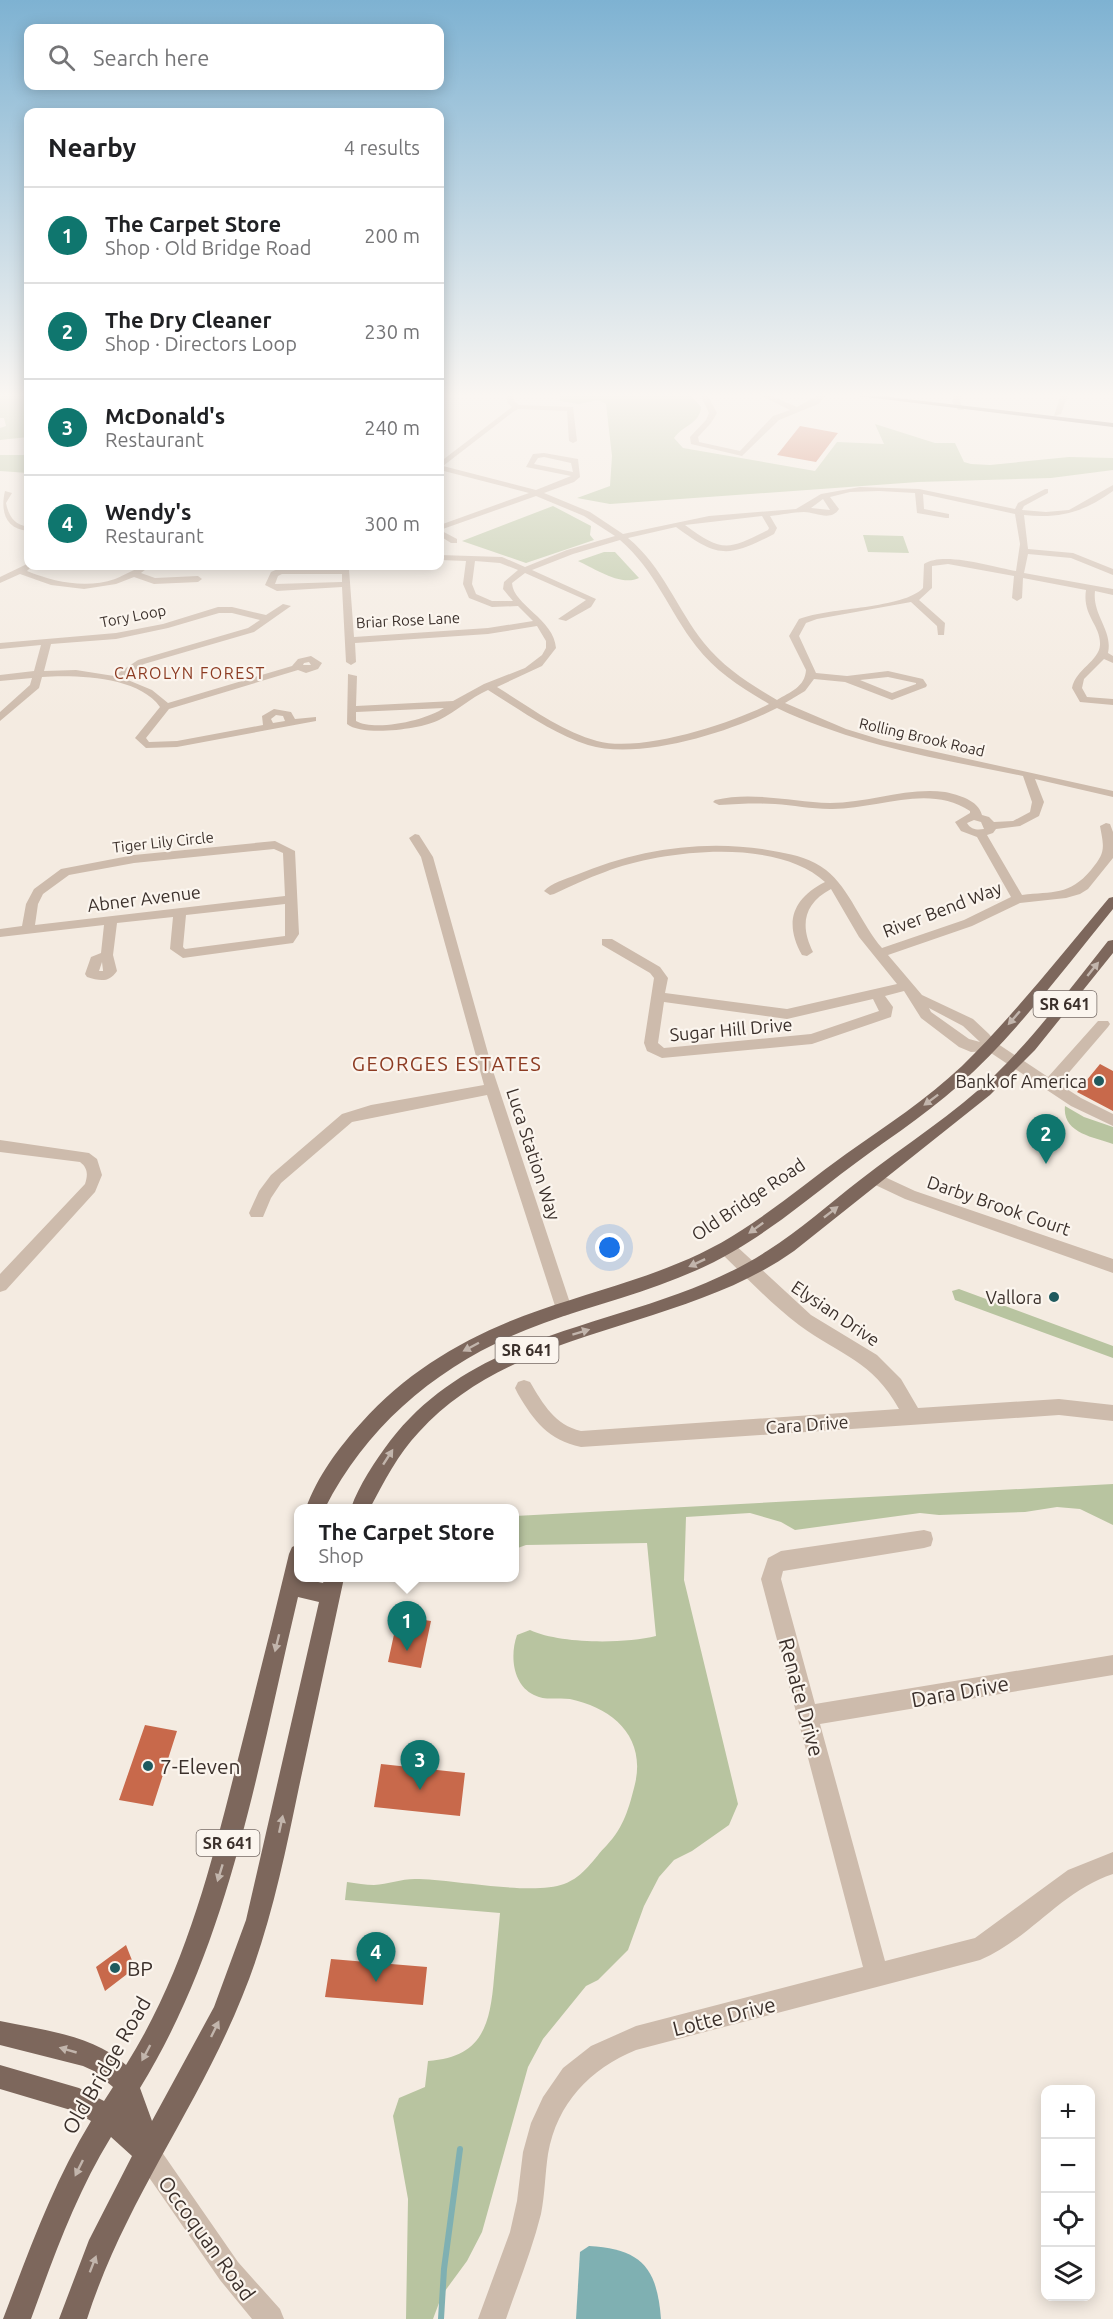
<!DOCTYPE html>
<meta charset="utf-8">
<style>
:root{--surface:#fff;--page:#f2f2f2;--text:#202124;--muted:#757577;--line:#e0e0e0;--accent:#0f766e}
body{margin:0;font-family:Ubuntu,sans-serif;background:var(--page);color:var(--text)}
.controls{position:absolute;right:18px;bottom:18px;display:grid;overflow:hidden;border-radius:12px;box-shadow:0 3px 15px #0003}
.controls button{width:54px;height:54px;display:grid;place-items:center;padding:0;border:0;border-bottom:2px solid var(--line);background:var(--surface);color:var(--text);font:30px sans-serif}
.you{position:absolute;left:610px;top:1248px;width:21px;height:21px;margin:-15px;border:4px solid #fff;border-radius:50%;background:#1a73e8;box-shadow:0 0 0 9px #1a73e833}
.badge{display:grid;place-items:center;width:39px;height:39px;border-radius:50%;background:var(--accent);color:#fff;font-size:20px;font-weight:700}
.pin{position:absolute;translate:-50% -50px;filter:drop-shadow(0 2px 3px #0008)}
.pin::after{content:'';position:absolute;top:32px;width:21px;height:18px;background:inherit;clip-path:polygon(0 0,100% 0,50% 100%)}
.popup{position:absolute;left:294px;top:1504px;width:225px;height:78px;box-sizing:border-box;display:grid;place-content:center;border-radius:12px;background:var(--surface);filter:drop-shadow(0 2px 4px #0005);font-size:20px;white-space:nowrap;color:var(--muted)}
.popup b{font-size:22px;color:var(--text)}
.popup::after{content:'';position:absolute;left:50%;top:100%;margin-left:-12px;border:12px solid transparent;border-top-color:var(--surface)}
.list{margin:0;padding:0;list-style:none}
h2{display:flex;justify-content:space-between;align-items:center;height:78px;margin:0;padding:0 24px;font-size:26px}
h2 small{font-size:20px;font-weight:400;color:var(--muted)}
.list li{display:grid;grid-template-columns:39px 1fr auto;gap:18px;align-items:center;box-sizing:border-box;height:96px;padding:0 24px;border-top:2px solid var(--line)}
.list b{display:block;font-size:22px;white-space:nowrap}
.list p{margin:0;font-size:20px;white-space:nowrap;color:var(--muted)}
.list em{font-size:20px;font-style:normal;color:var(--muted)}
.icon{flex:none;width:33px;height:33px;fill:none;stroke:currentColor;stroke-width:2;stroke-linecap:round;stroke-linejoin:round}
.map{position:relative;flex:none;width:1113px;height:2319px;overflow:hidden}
.search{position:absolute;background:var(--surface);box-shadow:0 3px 15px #0003;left:24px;top:24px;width:420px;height:66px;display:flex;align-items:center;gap:15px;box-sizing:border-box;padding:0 21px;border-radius:12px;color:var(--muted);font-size:22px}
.panel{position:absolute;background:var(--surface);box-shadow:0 3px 15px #0003;left:24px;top:108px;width:420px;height:462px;border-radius:12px}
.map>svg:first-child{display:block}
.green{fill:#b8c4a0}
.water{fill:#7fb0b2}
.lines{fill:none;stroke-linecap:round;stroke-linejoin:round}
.stream{stroke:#7fb0b2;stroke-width:6}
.building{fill:#c8694b}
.minor{fill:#cdbbac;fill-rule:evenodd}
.major{fill:#7d675c;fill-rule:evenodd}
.oneway{fill:#c2b5ac}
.poi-dot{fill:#1f5a5e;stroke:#fbf5ee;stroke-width:2}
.labels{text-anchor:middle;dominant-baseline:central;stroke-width:4.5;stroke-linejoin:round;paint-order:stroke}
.far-street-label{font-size:15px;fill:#3b302b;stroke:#fbf5ee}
.far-neighbourhood-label{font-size:16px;letter-spacing:1.5px;fill:#8c3b22;stroke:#fbf5ee}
.shield{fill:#fbf5ee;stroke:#756b66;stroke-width:1.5}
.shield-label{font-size:16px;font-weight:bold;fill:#3b302b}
.street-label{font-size:18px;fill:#3b302b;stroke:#fbf5ee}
.poi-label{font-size:18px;fill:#3b302b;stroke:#fbf5ee;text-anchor:end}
.neighbourhood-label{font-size:20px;letter-spacing:1.5px;fill:#8c3b22;stroke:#fbf5ee}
.near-street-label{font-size:21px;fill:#3b302b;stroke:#fbf5ee}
.near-poi-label{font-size:21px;fill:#3b302b;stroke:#fbf5ee;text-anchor:start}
</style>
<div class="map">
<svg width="1113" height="2319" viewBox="0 0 1113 2319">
<rect width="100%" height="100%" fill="#f4ebe1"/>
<path class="green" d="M0,394H28V437L0,440V428L6,426L4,418H0Z
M538,394H690L701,407C700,424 683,425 674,438L683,448L815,471L837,442L884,444L875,424L935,443H955L964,462L971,464L990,465L1069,457L1113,458V470L1051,478L918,482L610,504L577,498L610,486L612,456L606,404L598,400L579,404L560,401V394Z
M0,455H28V473L0,471Z
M553,506L591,526L590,535L594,540L526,563L462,541Z
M863,535L903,536L909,553L868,552Z
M604,552H615L639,578C621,587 594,568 578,561Z
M1065,1106L1084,1117L1113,1127V1144C1093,1137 1062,1133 1065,1106Z
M959,1289L1113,1346V1358L955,1300L952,1291Z
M1113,1484V1525L1080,1509L1057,1507L1025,1512L939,1515L920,1513L795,1530L781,1522L750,1513L686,1517L684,1580L738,1804L729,1825L692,1851L674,1860L659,1877L644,1906L628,1950L598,1980L586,1986L543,2039L528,2067L482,2232L467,2261L442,2295L433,2319H406L408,2199L393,2116L399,2098L425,2087L428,2061C482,2057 490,2026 494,1978C496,1956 498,1935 500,1913L345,1900L347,1882C356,1883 366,1885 374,1885C388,1884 401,1879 415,1879C452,1879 532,1896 564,1884C585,1876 593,1859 607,1845C624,1827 629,1808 635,1784C646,1737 613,1708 570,1699C558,1697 545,1701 534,1695C512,1684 510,1655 517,1635L530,1630C560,1644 624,1644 656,1636L647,1543L526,1545L515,1549V1516Z"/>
<path class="water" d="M589,2246C641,2249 657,2267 661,2319H576L580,2252Z"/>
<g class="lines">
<path class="stream" d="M441,2319L444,2269L460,2149"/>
</g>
<path class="building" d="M800,426L838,433L816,462L777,455Z
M1100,1064L1113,1071V1111L1077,1092Z
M398,1616L431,1621L421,1668L388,1662Z
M145,1725L177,1731L153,1806L119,1800Z
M381,1764L465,1773L460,1816L374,1807Z
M126,1945L135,1968L105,1991L96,1967Z
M331,1959L427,1967L423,2005L325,1997Z"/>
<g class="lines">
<path class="minor" d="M507,394H514V401L519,405L573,407L577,441L573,443L569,441L567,411L518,409L513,412L443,466L536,490L571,476L526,467L533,454L544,453L578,459L580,477L574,482L544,493L590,512L623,534L709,516L796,509L821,494L860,487L919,489L1015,509L1018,503L1045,489H1048V493L1024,506L1022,510L1046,512L1069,510L1113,485V491C1084,512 1060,519 1024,515L1028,549L1073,553L1113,569V575L1071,558L1028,554L1024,573L1113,589V595L1095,591C1092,615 1113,630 1108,653L1113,656V663L1104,659L1084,679L1082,688L1087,697L1113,699V705L1080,702L1072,688C1076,669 1099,661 1100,645C1101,625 1082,616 1086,590L1023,578L1022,598L1017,601L1012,598L1014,576L948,564L932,566V588L919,600L945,623L944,635H938L937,626L911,602L817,619L806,623L799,636L816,673L847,676L888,671L923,679L927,685L926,687L892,700L845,682L814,679L805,691L785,703L846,729L882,740L1113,791V797L1035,779L1044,802L1039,816L1020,826L996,829L993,833L987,835L1022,895C1053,891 1069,896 1091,870C1106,852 1104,848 1100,826L1106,823L1110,824L1113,832V858L1088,889L1080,894L1066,898L1020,903L972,926L888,955L922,995L973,1019L989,1034L995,1042L1048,1077L1098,1021H1108L1110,1024L1108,1027L1059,1084L1081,1098L1113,1114V1126L1071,1106L988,1051L971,1052L959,1047L921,1018L904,991L885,996L893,1007L891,1017L812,1044L662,1058L647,1051L644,1043L654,978L650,973L602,945V939H612L660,967L668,978L665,993L787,1009L897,984L859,937L831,889C803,904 800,926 813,952L807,956L802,955C784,923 792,899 825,882C777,837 662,850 605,872C588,878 571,886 554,894L550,895L544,891C551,883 566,879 576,875C640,848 711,838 779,852C795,855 812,859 826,870C850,889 861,924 882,948L964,920L1011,897L977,837L961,831L955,822L970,813V811C928,783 876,810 830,809C811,809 793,805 775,804C756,803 737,804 719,805L713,802L715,800C753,791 792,802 830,803C869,803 907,787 945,792C959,795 978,800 982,815L989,817L994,822L1013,821L1030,812L1032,802L1023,776C939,759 855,745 777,708C731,732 639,761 588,745C552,733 520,710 488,690C470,698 457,711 439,720C422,729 363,737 347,724L348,674L357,676L356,706L453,701L484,684L525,668L542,655L546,648V641L537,626L488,634L355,643L356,662L351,665L346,662L342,587L277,591L265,585L271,572L280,568L349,569L354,637L488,628L533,621L518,606L492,607L469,598L463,584L466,561L440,560V555L502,557L525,567L567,550L615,536L584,516L536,496L440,530L457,539V543H451L440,536V525L529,493L440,470V462L512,407L507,402ZM544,457L571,463L573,472L534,464L538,458ZM879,491L915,493L917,513L946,518H949V514L924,509L923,494L1015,514L1020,544L1016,571C993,567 943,551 924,564L923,588C903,609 831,607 799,619L789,636L806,670C805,687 790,692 777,700C750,684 724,668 704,643C677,609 663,567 628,538L676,527C718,558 728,558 774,534L777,528L770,516C781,515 793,512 804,512C815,512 831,522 839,509L830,497L850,492ZM823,499L830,510L811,508ZM762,516L769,528L768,530C727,551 722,552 685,525ZM620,540C655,570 669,611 696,646C716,672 742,688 769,704C730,724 641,753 597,741C561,731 528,706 497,687L542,666L556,648C554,619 513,605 512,583L525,573L586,600L558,619L566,621L591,607L596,599L532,570L573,554ZM475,561L500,563L518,570L504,582L503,589L513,601H492L476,594L472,584ZM282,574H342V582L275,584L278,576ZM888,677L916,683V684L892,693L860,680ZM444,708C427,720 375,732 356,721V712ZM974,820L981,822L984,829C978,830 971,830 967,823ZM873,999L879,1011L811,1034L664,1048L658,1043L664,1002L787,1019ZM929,1008L963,1026L980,1042L969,1039L931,1012Z
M700,394H707L717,413L711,423L698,437L699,442L740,451L773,416L790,410L758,394H767L797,407L820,394H828L818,404L779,420L742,456L691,444L690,437L706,420L709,413Z
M954,394H961L960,402L964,410H958L952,402Z
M1061,394H1068L1061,414L1054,416Z
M5,491L12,493L6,503C9,517 14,524 28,527V531C6,529 0,512 5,491Z
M27,564L31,567L27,571C54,582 86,589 115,579C128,574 137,566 150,566L141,573L155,578L198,576L202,579L198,582L154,584L134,577L116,584L84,589L51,585L20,574L0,583V577Z
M283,604L291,606L254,632L144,664L123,678L152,690L168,703L292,666L298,659L311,656L322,663L318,669L306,673L298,670L169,709L146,738L149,742L177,741L263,725L262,716L274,709L291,712L295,719L316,717V721L177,747L146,748L135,738L160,707C138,676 76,675 42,677L39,688L0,721V712L30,685L32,678L0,681V675L34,671L41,645L0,649V643L116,633L163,624L218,607H232L266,615ZM219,613H232L260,620L248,628L138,660L114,676L76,670L44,671L51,644L116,639L168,628ZM309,662L311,665H303L304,663ZM276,715L283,716L285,721L273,723L271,719Z
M415,834L419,835L433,857L493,1071L572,1309L570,1314L564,1316L558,1314L556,1309L487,1095L352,1122L281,1183L271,1198L263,1217H251L249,1213L259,1191L271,1175L342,1114L371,1105L484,1085L421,857L409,838Z
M275,841L295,851L299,934L293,943L183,958L170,949L173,917L117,923L113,955L117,971C109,983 100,981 87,977L85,974L91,957L101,953L104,925L0,937V929L22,926L26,904L34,889L61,869L134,855ZM274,849L283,853L285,896L35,925L38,904L43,894L69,875L134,863ZM285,904V936L185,949L183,947L186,915ZM102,962L103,970V971H99Z
M0,1140L89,1153L97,1159L102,1175L95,1192L6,1290L0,1292V1274L85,1184C88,1175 88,1168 80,1162L0,1152Z
M874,1172L915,1191L1113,1259V1273L905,1199L869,1182L866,1178L869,1174Z
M727,1241L733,1243L811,1315L877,1355L901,1379L918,1408L1059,1399L1113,1405V1421L1059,1415L581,1447C548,1440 534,1421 518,1394L515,1388L518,1382L524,1380L530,1382C543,1404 555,1425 581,1431L899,1409C872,1360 841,1356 799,1325C771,1304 746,1277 721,1253L719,1248L721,1243Z
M924,1530L931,1532L933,1539L931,1546L924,1548L783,1571L781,1579L815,1704L1113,1655V1675L820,1724L885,1961L975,1938L1068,1870L1113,1852V1874C1061,1891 1030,1939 980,1960L636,2050C590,2069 557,2103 548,2154C545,2174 545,2194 541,2214C532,2250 518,2284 506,2319H478L510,2232L517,2201L523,2152L531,2123L543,2097L563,2068L591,2046L636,2026L863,1967L761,1579L768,1558L781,1551Z
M148,2141L157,2145L238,2262L280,2309L284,2319H252L220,2280L139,2163L135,2154L139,2145Z"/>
<path class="major" d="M841,394H864L1113,423V427Z
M1113,897V909C1064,969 1017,1033 959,1085C922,1118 880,1144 841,1174C806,1201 772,1229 734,1251C675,1286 608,1300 544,1323C449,1357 371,1418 325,1508H306C317,1477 339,1447 362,1422C409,1369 473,1333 540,1310C609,1286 680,1271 742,1230C778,1207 811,1179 846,1154C886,1126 927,1099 962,1066C1015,1014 1061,955 1109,898Z
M1113,940V953L1035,1050L990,1095L794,1251C680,1332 516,1325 419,1432C398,1454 384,1482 370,1508H351C359,1485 375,1461 390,1441C485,1318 645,1330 767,1251C800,1230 829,1204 860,1180C905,1145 954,1114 995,1075C1037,1034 1072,986 1108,941Z
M299,1544V1578L323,1583L325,1578H344C329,1648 314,1717 299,1787C284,1859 270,1929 242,1997C197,2109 125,2201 87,2319H59L89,2240L132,2156L111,2137C76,2194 54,2256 31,2319H3C29,2251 53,2183 91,2121L74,2111L0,2089V2065L79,2088L104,2101L113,2087L94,2071L83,2066L0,2045V2021C42,2030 94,2035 126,2065C184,1973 210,1870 236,1767C254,1696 272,1625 289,1554L292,1547ZM298,1597L319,1602L246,1920L214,2007L152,2121L140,2088C231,1940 258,1764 298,1597Z"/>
</g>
<defs><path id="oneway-solid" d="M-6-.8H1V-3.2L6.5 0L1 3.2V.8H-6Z" transform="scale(1.5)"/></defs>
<g class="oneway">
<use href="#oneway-solid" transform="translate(1093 969) rotate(-51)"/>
<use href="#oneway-solid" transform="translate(1014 1018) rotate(131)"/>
<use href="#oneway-solid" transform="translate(931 1100) rotate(143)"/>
<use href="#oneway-solid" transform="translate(831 1212) rotate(-38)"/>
<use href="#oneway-solid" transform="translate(756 1228) rotate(144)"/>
<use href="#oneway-solid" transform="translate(697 1263) rotate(155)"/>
<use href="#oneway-solid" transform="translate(581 1332) rotate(-17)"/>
<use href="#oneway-solid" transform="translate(471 1347) rotate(152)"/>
<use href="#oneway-solid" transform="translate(388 1457) rotate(-57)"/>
<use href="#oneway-solid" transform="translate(277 1643) rotate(104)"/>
<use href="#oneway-solid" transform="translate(281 1824) rotate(-78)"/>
<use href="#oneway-solid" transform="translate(220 1873) rotate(107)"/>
<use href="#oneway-solid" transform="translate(215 2029) rotate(-64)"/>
<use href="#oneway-solid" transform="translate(68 2050) rotate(-164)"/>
<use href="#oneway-solid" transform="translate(146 2053) rotate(118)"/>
<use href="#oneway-solid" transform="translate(79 2168) rotate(116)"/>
<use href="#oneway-solid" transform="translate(93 2264) rotate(-69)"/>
</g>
<linearGradient id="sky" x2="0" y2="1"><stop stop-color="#7eb2d2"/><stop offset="0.55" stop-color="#faf6f2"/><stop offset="1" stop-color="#faf6f2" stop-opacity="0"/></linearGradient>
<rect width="1113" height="719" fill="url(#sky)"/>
<g class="poi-dot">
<circle cx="1099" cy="1081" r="6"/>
<circle cx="1054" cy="1297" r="6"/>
<circle cx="148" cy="1766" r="6"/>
<circle cx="115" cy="1968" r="6"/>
</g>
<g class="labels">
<g class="far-street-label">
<text transform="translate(133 616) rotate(-11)">Tory Loop</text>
<text transform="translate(408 620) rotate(-3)">Briar Rose Lane</text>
<text transform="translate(922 737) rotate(13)">Rolling Brook Road</text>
<text transform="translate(163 842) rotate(-6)">Tiger Lily Circle</text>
</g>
<g class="far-neighbourhood-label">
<text x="190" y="673">CAROLYN FOREST</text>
</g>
<g class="shield">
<rect x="1033.5" y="991" width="63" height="26" rx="4.5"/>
<rect x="495.5" y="1337" width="63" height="26" rx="4.5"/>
<rect x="196.5" y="1830" width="63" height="26" rx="4.5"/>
</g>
<g class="shield-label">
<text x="1065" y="1004">SR 641</text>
<text x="527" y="1350">SR 641</text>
<text x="228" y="1843">SR 641</text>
</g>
<g class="street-label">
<text transform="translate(144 898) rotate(-7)">Abner Avenue</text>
<text transform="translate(942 909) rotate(-21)">River Bend Way</text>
<text transform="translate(731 1029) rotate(-5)">Sugar Hill Drive</text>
<text transform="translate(534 1154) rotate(72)">Luca Station Way</text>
<text transform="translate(748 1199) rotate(-34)">Old Bridge Road</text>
<text transform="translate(999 1205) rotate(19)">Darby Brook Court</text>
<text transform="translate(836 1313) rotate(34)">Elysian Drive</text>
<text transform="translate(807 1424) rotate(-4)">Cara Drive</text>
</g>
<g class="poi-label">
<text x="1087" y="1081">Bank of America</text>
<text x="1042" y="1297">Vallora</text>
</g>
<g class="neighbourhood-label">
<text x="447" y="1063">GEORGES ESTATES</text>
</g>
<g class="near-street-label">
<text transform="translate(960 1691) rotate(-10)">Dara Drive</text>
<text transform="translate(802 1697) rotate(75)">Renate Drive</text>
<text transform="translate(724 2016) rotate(-14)">Lotte Drive</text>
<text transform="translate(106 2065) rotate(-60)">Old Bridge Road</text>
<text transform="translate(207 2238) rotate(54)">Occoquan Road</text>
</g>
<g class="near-poi-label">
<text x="160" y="1766">7-Eleven</text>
<text x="127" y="1968">BP</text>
</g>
</g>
</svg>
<div class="controls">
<button>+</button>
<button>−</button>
<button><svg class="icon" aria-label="locate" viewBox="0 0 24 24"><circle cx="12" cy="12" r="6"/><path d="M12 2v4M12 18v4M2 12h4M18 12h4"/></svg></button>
<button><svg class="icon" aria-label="layers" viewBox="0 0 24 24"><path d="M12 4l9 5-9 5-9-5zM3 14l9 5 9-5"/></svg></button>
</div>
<div class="you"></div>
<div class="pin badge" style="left:407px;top:1651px">1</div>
<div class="popup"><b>The Carpet Store</b>Shop</div>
<div class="pin badge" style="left:1046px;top:1164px">2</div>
<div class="pin badge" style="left:420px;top:1790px">3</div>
<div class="pin badge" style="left:376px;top:1982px">4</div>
<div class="search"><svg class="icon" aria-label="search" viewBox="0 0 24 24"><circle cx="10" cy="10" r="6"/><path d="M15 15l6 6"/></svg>Search here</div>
<section class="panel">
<h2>Nearby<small>4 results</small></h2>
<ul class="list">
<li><span class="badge">1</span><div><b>The Carpet Store</b><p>Shop · Old Bridge Road</p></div><em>200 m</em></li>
<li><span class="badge">2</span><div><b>The Dry Cleaner</b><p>Shop · Directors Loop</p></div><em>230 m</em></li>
<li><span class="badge">3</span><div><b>McDonald's</b><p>Restaurant</p></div><em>240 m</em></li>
<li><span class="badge">4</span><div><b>Wendy's</b><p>Restaurant</p></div><em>300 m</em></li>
</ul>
</section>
</div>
